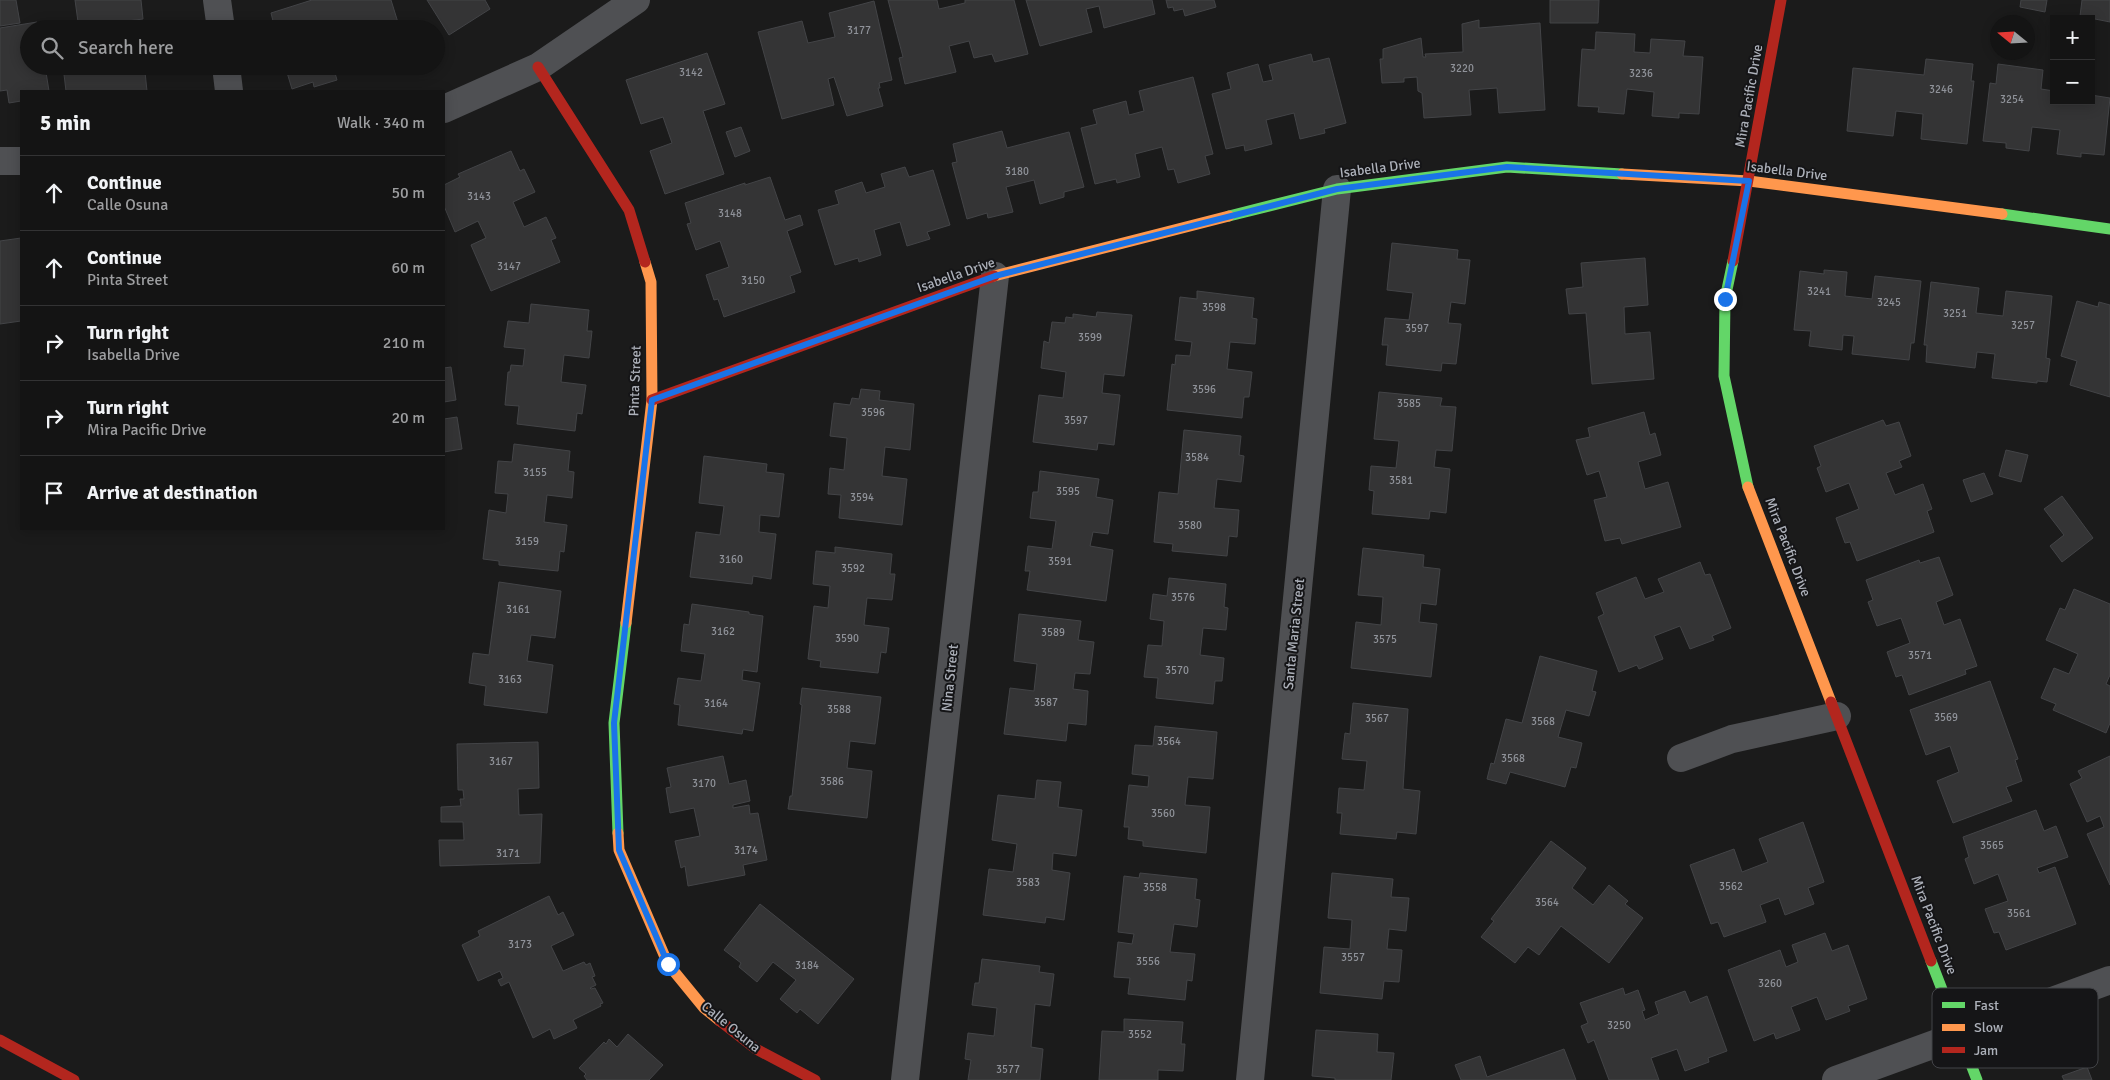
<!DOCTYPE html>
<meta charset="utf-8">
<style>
:root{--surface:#141414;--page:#212122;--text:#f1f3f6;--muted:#9d9ea0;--line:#333334}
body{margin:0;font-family:Signika,sans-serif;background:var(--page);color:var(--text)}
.controls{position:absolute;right:15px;top:15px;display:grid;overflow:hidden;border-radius:0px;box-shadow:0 2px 12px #0003}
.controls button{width:45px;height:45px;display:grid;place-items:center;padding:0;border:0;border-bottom:1px solid var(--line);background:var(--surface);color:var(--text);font:25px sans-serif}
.compass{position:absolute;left:1990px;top:15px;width:45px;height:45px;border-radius:50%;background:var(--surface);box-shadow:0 2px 12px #0003;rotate:288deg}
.stop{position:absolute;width:15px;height:15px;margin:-11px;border:4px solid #1a73e8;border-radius:50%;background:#fff}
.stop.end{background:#1a73e8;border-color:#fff;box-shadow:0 1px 5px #0008}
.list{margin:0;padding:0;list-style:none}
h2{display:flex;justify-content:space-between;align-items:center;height:65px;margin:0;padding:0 20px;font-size:21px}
h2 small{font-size:16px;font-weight:400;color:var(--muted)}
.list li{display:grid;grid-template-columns:32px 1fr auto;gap:15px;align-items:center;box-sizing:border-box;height:75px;padding:0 20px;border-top:1px solid var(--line)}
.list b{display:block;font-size:19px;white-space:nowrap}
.list p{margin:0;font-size:16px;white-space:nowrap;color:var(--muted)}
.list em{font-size:16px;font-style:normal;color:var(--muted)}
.icon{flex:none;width:28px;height:28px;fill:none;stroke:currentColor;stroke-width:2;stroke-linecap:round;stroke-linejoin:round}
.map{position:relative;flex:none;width:2110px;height:1080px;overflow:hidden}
.search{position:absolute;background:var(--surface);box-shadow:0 2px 12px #0003;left:20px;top:20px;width:425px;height:55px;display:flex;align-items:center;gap:12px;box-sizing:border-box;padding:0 18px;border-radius:28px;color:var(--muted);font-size:19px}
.panel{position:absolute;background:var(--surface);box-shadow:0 2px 12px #0003;left:20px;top:90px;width:425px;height:440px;border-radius:0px}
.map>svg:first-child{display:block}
.building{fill:#343435;stroke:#434447}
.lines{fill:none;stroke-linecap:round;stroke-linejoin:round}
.street{stroke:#4f5053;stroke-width:28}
.fast{stroke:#63d668;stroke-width:11}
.slow{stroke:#ff974d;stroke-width:11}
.jam{stroke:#b3261e;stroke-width:11}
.route{stroke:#1a73e8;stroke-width:6}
.labels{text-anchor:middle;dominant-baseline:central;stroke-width:4;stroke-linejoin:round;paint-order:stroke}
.number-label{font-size:11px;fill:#8f9299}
.street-label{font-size:14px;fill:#adb1ba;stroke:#151517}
.key{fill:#151517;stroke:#434448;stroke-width:1}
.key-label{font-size:14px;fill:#adb1ba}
</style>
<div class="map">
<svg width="2110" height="1080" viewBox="0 0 2110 1080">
<rect width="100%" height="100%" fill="#1b1b1b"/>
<path class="building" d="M0,0H16L20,23L0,26Z
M75,0H141L143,19L119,22L120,29H79Z
M312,0H391L400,29H275L271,13Z
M427,0H485L490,9L449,35Z
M888,0H937L939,9L965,3V0H1014L1028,54L995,62L992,54L974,58L969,41L949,46L956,72L905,84L899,58L903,57Z
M1026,0H1152L1155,14L1104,28L1099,6L1086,9L1092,32L1040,46Z
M1166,0H1214L1216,7L1185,16L1183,9L1174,11L1173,7L1168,8Z
M1550,0H1599L1598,23H1550Z
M2021,0H2047L2045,12L2020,7Z
M2082,0H2110V22L2080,16Z
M874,1L892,80L879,83L880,88H878L883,106L847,116L834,77L828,79L834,105L782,119L758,32L802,21L808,43L835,37L829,13Z
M1479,20V28L1540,23L1545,110L1499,113L1497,88L1469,90L1471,115L1424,118L1422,93L1418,91L1417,77L1404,78V82L1382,83L1380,59H1383V49L1421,38L1423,57H1426L1425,54L1463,52L1462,24Z
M37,22L38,29H29V66H45L49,91H21V101L9,103L7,90L0,91V28Z
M1596,32L1635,34L1634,52L1650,53L1651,39L1685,41L1683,56L1703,57L1699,114L1679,113V118L1652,116L1654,92L1627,89L1624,114L1598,112L1599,107L1578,106L1582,49L1595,50Z
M707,53L725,104L703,111L724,174L665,194L650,151L672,143L663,117L641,124L626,80Z
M1311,54L1313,62L1329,58L1346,123L1324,129L1325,133L1300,139L1294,113L1266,120L1272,144L1245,151L1244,145L1226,149L1212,94L1231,89L1227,73L1258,64L1263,82L1273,80L1269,65Z
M1926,59L1973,64L1971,81H1974L1967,144L1921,139L1923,114L1896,111L1893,136L1847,131L1853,68L1924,75Z
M1998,64L2043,70L2041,89L2054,91V101H2091V95L2110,98L2104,155L2081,153V157L2057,154L2060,130L2032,127L2029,151L2006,148V143L1983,141L1990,83L1996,84Z
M63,66H149V72H145L147,91H66Z
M285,66H333L337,80L314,87L313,82L292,89Z
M1193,77L1213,154L1205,156L1210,174L1178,183L1174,169L1168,170L1162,147L1135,154L1140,177L1117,183L1116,179L1095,184L1081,128L1097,124L1093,110L1126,101L1129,115L1144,111L1139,91Z
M741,127L750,151L735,157L726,132Z
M1002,131L1007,148L1069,132L1084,187L1064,192V197L1040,204L1034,180L1006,187L1013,212L988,218L987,213L967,219L952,163L957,162L953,144Z
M511,151L520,171L524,169L535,192L513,202L524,227L546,217L556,238L551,240L560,262L491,291L471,245L486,238L478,221L455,232L444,206V185L460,177L458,174Z
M905,167L909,177L933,170L950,225L927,232L930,239L907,246L900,222L874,230L881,255L859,262L858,258L835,265L818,210L839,204L835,191L862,182L866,193L885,187L881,174Z
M770,177L785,220L800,215L803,225L787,231L801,272L790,276L795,292L724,317L718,299L714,300L706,275L729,267L720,241L696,250L687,224L691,223L685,203L745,183V185Z
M21,238V321L0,324V241Z
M1392,243L1458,250L1457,259L1470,260L1465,304L1451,302L1448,323L1461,324L1456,364L1442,363L1441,371L1386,365L1388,345H1382L1385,318L1409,320L1413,293L1387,290Z
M1645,258L1648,305L1624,307L1625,334L1650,332L1654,379L1592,384L1586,313L1569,314L1566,289L1583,287L1581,263Z
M1824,270L1847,272L1845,296L1872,299L1875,276L1921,281L1914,343H1911L1909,360L1852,354L1854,336L1843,335L1842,350L1809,346L1811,331L1794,330L1800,271L1824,274Z
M1931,282L1979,288L1976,313L2003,316L2006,291L2052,296L2046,358L2050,359L2047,382L2037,381V383L1992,378L1995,354L1977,352L1975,368L1926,362L1927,345H1924Z
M1197,291L1254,298L1252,318L1257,319L1255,344L1230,342L1227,369L1252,372L1249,397H1244L1242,418L1167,410L1172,364L1175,365L1176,355L1190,356L1192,342L1175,340L1180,297L1197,299Z
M2077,301L2098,307L2099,302L2110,305V397L2070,385L2077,361L2061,356Z
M531,304L589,310L587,331H592L589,358L564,355L561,382L586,385L582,414L577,413L575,431L517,424L519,406L505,405L508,372H510L511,365L523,366L525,349L504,347L508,321L529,323Z
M1097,312L1132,315L1124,376L1104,374L1102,393L1120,395L1114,445L1098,443L1097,450L1033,442L1039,395L1063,398L1066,372L1041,368L1044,341L1049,343L1052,322L1065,323L1066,317L1073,318V314L1096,317Z
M451,367L456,400L444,402V368Z
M861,389L880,391L879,400L914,404L910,450L885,447L882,476L907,479L902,525L839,518L841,495L828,494L830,468L844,470L847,438L830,436L834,403L850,405L852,398L859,399Z
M1379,392L1442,398L1440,406L1456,407L1452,451L1436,450L1434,467L1450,469L1446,513L1430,511L1429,519L1372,514L1374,491L1369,490L1371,466L1396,468L1399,441L1374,439Z
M1644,412L1650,435L1655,433L1661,455L1638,462L1645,489L1668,482L1681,527L1622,544L1620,538L1605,541L1594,500L1607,497L1599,471L1587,475L1576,440L1590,437L1588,428Z
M457,417L462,449L444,452V419Z
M1883,420L1886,426L1899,422L1911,456L1899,461L1902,467L1886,473L1895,495L1923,484L1932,509L1927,511L1934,532L1857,561L1850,542L1845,543L1836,518L1859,509L1849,483L1826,492L1817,468L1821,466L1814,446Z
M1184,430L1241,436L1239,455L1244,456L1241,482L1217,479L1214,508L1239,510L1237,537L1229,536L1227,556L1172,551L1173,544L1154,542L1159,492L1178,494Z
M514,444L570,451L568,471L574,472L572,498L547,495L544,522L567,525L564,552L560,551L558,571L499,565V561L483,559L489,510L506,513L508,494L495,493L498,461L512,462Z
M2006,450L2028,455L2021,482L1999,476Z
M704,456L767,464L766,472L784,474L779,517L760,515L759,532L776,534L771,579L753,576L752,584L690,577L696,532L720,535L724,506L699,503Z
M1040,471L1099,479L1096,497L1113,500L1108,534L1093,532L1090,546L1113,550L1106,601L1027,590L1030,571H1025L1028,546L1052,549L1056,521L1030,518L1033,492H1038Z
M1984,473L1993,494L1971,502L1963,480Z
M2062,496L2093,538L2062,562L2050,546L2064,535L2044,509Z
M835,547L892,554L890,574H895L892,600L867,598L864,625L889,628L886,653L881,652L878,673L820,667L821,661L808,659L814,606L828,608L830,586L813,584L816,551L835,553Z
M1363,548L1424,555L1423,567L1440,569L1436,605L1421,603L1419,622L1437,624L1431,677L1351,668L1356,622L1381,625L1383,597L1358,595Z
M1939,557L1953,595L1936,602L1944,625L1960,619L1977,666L1965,670L1966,674L1909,695L1902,675L1896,677L1887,652L1910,643L1901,618L1877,626L1868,602L1873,600L1866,580L1919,560L1920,563Z
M1700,562L1705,575L1710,574L1731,628L1712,636L1714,640L1690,649L1680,626L1654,636L1663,659L1639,669L1637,665L1619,672L1598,617L1604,614L1596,593L1636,577L1645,599L1664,592L1658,579Z
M1169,578L1226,584L1224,607L1228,608L1226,630L1203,628L1200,655L1224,658L1222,681H1215L1213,704L1156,698L1158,678L1144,677L1148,645L1162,646L1164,621L1150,619L1153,594L1167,596Z
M499,582L561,591L555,638L531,635L527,661L553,665L547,713L484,705L486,686L469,683L473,653L489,655Z
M2074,589L2110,604V675L2106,684L2110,686V723L2106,733L2053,710L2056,704L2041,698L2054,668L2069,674L2078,654L2046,640L2060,608L2065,610Z
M692,604L749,612V614L763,616L757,672L743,670L742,680L760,683L753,731L743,729L742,734L678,725L680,705L674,704L678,678L701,681L705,654L681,651L684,624L689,625Z
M1019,614L1081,621L1078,640L1094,642L1090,674L1075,673L1073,689L1088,691L1086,725L1068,723L1066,741L1004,734L1010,688L1034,691L1037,664L1014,661Z
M1540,656L1597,671L1592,691L1596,692L1589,716L1566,710L1558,737L1582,743L1576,768L1571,767L1565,787L1510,772L1506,784L1487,779L1491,763L1494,764L1506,719L1522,723Z
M1990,681L2018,759L2015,760L2022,781L2006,787L2012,801L1953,823L1937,781L1959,772L1950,746L1926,755L1910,710Z
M802,688L881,697L875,744L850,741L847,768L872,771L867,818L788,809L790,796H792L802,705L800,704Z
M1353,703L1408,709L1403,789L1420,791L1416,834L1397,832L1396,839L1340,834L1342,813H1337L1339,788L1364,790L1367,761L1342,759L1345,733L1350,734Z
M1155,726L1217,732L1213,779L1188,777L1185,805L1210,807L1206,853L1143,846V841L1128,839L1129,827H1124L1129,785L1148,787L1149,776L1132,774L1135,745L1153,746Z
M538,742L539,788L518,789L519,815L542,814L540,863L440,866L439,840H464L463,822H441V807L461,806L460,799H464L463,790H458L457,744Z
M723,756L729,784L746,780L750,801L733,805V808L749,805L750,814L758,813L767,860L743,865L745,875L688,886L685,866L681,868L675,841L700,836L694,808L670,813L666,788L671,787L667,768Z
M2110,756V885L2087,834L2104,827L2100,816L2087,822L2070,784L2082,778L2078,771Z
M1037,780L1061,782L1058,807L1082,810L1076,856L1053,853L1052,870L1070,873L1064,920L1046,917L1045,923L983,915L989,869L1013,872L1017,844L992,840L998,795L1035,799Z
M2036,810L2044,831L2056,826L2068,857L2037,868L2039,873L2055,867L2076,924L2006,950L1999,932L1994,933L1985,909L2008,901L1998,874L1974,884L1965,859L1969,857L1963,837Z
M1803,822L1824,882L1808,888L1814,904L1785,915L1779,898L1760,905L1766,922L1724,937L1718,922L1711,924L1690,865L1734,849L1742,872L1768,862L1759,839Z
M1551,841L1586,868L1572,888L1593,905L1609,885L1628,901L1625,904L1643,918L1609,963L1561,926L1539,955L1528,947L1515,963L1481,937L1494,921L1491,919Z
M1140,873L1197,879L1195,899L1200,900L1197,927L1174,924L1170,952L1195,954L1192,981L1187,980L1185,1000L1128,994L1130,978L1114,977L1118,942L1132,944L1134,934L1118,932L1124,876L1139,878Z
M1332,873L1393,879L1391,897L1409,898L1406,931L1389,929L1387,949L1402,950L1399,982L1384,981L1382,999L1320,993L1324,947L1350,949L1352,920L1328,918Z
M549,896L558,915L563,912L574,935L551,946L563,971L584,962L586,965L590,963L595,976L592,977L596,985L590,988L591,989L595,988L603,1003L600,1004L601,1006L573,1020L577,1028L554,1039L550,1029L533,1038L509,982L501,986L498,980L503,978L500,971L478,981L462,945L480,936L478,931Z
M760,904L854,979L818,1024L800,1009L797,1013L780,999L796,980L773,962L757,982L739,967L741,963L724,950Z
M1825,933L1832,951L1848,945L1867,999L1848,1006L1850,1011L1826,1020L1817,997L1791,1007L1800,1030L1776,1039L1774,1033L1754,1041L1728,970L1780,950L1786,967L1798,962L1792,945Z
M982,959L1040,966L1039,972L1054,974L1050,1006L1035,1004L1031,1047L1043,1049L1040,1080H968L971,1060L965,1059L968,1033L994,1036L997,1008L972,1005L975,983H979Z
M1623,988L1625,995L1638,990L1645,1010L1642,1011L1645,1020L1659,1014L1655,1002L1685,991L1690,1003L1707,996L1727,1051L1708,1058L1709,1062L1685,1071L1677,1049L1651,1058L1659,1080H1609L1594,1040L1588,1043L1581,1026L1588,1023L1580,1003Z
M1124,1019L1183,1022L1181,1044H1185L1183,1071L1158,1070V1080H1099L1102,1031L1124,1032Z
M1316,1030L1378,1034L1377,1052L1394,1053L1391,1080H1335V1078L1312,1076Z
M628,1034L663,1065L649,1080H587L584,1076L586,1074L579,1068L604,1042L606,1044L609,1039L617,1047Z
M1564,1049L1576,1080H1461L1455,1065L1480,1056L1487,1077Z
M2087,1067L2092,1080H2064L2062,1076Z"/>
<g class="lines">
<path class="street" d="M217,0L221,29
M226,66L229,91
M444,109L538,67L636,0
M0,161H21
M1681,758L1732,739L1837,716
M905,1080L995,276
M1250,1080L1337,189
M1836,1080L2110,980"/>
<path class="fast" d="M2002,214L2110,229
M1229,216L1337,189L1507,167L1622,174
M1733,261L1725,299L1724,376L1748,487
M618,833L614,723L626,623
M1931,961L1977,1080"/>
<path class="slow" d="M1622,174L1749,181L2002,214
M994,276L1229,216
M1748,487L1831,702
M626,623L652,400L651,282L645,262
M618,833L619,850L668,964L704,1008L720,1021"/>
<path class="jam" d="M538,67L629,210L645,262
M1733,261L1781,0
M652,400L994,276
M1831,702L1931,961
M720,1021L756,1049L815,1080
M0,1040L74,1080"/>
</g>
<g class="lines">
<path class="route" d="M668,964L619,850L614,723L652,400L995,276L1337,189L1507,167L1749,181L1725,299"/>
</g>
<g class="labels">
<g class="number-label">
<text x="859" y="30">3177</text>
<text x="1462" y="68">3220</text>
<text x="691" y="72">3142</text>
<text x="1641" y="73">3236</text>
<text x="1941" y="89">3246</text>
<text x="2012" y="99">3254</text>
<text x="1017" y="171">3180</text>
<text x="479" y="196">3143</text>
<text x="730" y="213">3148</text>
<text x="509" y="266">3147</text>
<text x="753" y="280">3150</text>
<text x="1819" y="291">3241</text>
<text x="1889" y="302">3245</text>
<text x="1214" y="307">3598</text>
<text x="1955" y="313">3251</text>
<text x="2023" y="325">3257</text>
<text x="1417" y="328">3597</text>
<text x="1090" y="337">3599</text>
<text x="1204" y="389">3596</text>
<text x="1409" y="403">3585</text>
<text x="873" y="412">3596</text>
<text x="1076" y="420">3597</text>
<text x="1197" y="457">3584</text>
<text x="535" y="472">3155</text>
<text x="1401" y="480">3581</text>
<text x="1068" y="491">3595</text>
<text x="862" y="497">3594</text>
<text x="1190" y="525">3580</text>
<text x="527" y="541">3159</text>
<text x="731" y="559">3160</text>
<text x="1060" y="561">3591</text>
<text x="853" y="568">3592</text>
<text x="1183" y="597">3576</text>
<text x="518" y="609">3161</text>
<text x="723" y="631">3162</text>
<text x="1053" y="632">3589</text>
<text x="847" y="638">3590</text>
<text x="1385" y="639">3575</text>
<text x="1920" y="655">3571</text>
<text x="1177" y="670">3570</text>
<text x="510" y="679">3163</text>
<text x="1046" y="702">3587</text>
<text x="716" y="703">3164</text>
<text x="839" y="709">3588</text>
<text x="1946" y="717">3569</text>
<text x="1377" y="718">3567</text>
<text x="1543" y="721">3568</text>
<text x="1169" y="741">3564</text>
<text x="1513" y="758">3568</text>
<text x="501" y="761">3167</text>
<text x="832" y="781">3586</text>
<text x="704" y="783">3170</text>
<text x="1163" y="813">3560</text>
<text x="1992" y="845">3565</text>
<text x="746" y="850">3174</text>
<text x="508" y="853">3171</text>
<text x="1028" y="882">3583</text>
<text x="1731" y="886">3562</text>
<text x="1155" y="887">3558</text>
<text x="1547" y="902">3564</text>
<text x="2019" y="913">3561</text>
<text x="520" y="944">3173</text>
<text x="1353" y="957">3557</text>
<text x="1148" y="961">3556</text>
<text x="807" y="965">3184</text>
<text x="1770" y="983">3260</text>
<text x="1619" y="1025">3250</text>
<text x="1140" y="1034">3552</text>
<text x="1008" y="1069">3577</text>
</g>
<g class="street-label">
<text transform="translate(1749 96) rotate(-80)">Mira Pacific Drive</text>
<text transform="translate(1380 168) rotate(-7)">Isabella Drive</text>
<text transform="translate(1787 171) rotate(7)">Isabella Drive</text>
<text transform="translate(956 275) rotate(-19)">Isabella Drive</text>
<text transform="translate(635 381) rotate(-88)">Pinta Street</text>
<text transform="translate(1788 547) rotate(69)">Mira Pacific Drive</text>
<text transform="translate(1294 634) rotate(-84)">Santa Maria Street</text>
<text transform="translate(950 678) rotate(-84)">Nina Street</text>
<text transform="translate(1934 925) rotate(69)">Mira Pacific Drive</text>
<text transform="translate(731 1027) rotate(39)">Calle Osuna</text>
</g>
</g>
<rect x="1932" y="988" width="166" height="80" rx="8" class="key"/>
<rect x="1942" y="1002" width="23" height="6" fill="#63d668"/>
<rect x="1942" y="1024" width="23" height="7" fill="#ff974d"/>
<rect x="1942" y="1047" width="23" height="6" fill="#b3261e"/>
<g class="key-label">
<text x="1974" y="1010">Fast</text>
<text x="1974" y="1032">Slow</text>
<text x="1974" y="1055">Jam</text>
</g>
</svg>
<div class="controls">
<button>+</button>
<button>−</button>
</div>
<svg class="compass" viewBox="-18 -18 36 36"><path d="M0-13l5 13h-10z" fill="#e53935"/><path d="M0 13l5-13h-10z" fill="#9d9ea0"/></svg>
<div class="stop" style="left:668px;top:964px"></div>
<div class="stop end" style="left:1725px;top:299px"></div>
<div class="search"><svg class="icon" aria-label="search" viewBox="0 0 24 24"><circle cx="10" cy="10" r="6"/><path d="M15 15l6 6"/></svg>Search here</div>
<section class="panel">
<h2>5 min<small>Walk · 340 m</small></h2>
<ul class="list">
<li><svg class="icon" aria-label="ahead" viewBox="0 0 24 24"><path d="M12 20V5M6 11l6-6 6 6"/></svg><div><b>Continue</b><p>Calle Osuna</p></div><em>50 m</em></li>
<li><svg class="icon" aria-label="ahead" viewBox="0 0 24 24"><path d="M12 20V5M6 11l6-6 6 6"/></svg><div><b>Continue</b><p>Pinta Street</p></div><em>60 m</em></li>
<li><svg class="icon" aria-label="right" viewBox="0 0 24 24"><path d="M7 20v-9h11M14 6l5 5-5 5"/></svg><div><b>Turn right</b><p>Isabella Drive</p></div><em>210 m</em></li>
<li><svg class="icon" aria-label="right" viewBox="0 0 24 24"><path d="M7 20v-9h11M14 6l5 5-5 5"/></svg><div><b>Turn right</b><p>Mira Pacific Drive</p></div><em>20 m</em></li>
<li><svg class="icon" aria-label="arrive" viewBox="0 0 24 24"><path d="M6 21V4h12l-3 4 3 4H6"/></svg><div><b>Arrive at destination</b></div></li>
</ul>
</section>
</div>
